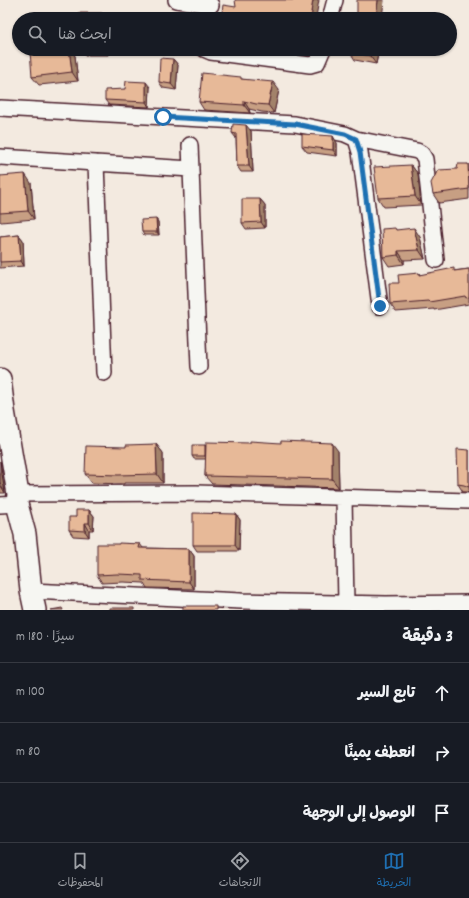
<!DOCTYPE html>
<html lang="ar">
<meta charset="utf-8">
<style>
:root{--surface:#171b24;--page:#20242c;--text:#f1f3f6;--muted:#9ea1a6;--line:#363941;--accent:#1f6fb2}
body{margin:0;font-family:Dekko,"Playpen Sans Arabic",sans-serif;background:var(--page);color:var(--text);direction:rtl}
.stop{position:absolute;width:12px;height:12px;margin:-9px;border:3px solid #1f6fb2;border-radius:50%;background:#fff}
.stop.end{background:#1f6fb2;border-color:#fff;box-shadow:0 1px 4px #0008}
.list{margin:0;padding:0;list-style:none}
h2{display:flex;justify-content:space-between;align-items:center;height:52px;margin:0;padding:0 16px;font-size:17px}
h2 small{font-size:13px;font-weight:400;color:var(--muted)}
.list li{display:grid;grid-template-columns:26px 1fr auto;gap:12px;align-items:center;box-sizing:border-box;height:60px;padding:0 16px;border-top:1px solid var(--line)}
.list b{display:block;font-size:15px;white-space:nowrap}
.list em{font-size:13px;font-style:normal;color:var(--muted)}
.icon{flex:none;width:22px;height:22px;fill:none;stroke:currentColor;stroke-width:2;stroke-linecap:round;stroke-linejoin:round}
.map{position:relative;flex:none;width:469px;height:610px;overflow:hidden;direction:ltr}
.search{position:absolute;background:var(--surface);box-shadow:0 1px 3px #0004;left:12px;right:12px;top:12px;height:44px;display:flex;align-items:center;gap:10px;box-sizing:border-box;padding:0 14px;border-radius:22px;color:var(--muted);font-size:15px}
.sheet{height:232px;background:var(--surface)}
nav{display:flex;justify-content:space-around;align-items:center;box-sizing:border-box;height:56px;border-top:1px solid var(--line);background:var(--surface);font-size:11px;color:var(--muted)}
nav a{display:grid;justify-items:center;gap:2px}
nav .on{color:var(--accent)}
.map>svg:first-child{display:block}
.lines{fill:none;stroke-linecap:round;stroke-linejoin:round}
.street-casing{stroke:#4a1f2b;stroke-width:18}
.secondary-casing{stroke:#4a1f2b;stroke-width:24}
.street{stroke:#f6f6f2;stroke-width:15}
.secondary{stroke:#f6f6f2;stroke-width:21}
.wall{fill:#c79f83;stroke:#4a1f2b}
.shaded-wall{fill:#a2826a;stroke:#4a1f2b}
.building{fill:#e7b998;stroke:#4a1f2b}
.route{stroke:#1f6fb2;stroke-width:5}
</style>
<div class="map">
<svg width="469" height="610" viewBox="0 0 469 610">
<rect width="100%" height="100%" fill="#f3eae0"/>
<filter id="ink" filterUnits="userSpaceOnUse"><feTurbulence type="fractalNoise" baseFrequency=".025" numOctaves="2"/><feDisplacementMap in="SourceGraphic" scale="8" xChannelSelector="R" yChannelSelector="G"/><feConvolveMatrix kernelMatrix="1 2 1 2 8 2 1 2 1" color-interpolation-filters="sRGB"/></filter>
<g filter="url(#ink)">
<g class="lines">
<defs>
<path id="street" d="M176,0L211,5
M330,19L335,0
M204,49L211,52L310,65L317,63L323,49
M0,108L295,124L345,134L356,139L360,152L380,306
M356,139L417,151L422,154L425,159L436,260
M190,145L199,367
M0,157L191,169
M96,163L104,373
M18,494L196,493L469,501
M344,498L346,603
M0,505L17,504
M31,591L241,601L386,604L469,603"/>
<path id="secondary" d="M0,379L4,411L18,494L17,504L25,534L31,591L35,610"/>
</defs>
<use href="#street" class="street-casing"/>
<use href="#secondary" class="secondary-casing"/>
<use href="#street" class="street"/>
<use href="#secondary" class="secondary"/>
</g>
<path class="wall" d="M48,49H71L75,56L78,81L39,85L32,77Z
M79,49H108V55H84Z
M287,49H313L310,56L290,53Z
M350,49H379L376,64L355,60L350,52Z
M173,59L178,65L176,90L163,88L159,82Z
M242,79L279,90L274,113L262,112L249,109L250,113L204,110L199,102Z
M150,87L149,107L109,105L105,100L125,89Z
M251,131L253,172H241L237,166L236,138L232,133Z
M337,143V156L307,152L302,146Z
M468,164L469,165V199L439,203L433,194L457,169Z
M411,165L418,174L421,205L384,207L378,198Z
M0,176L31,183L34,219L1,222L0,221Z
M260,199L265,205V228L246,229L242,223Z
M156,219L158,222L159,235H144L142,232Z
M396,230L420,237L425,259L404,260V264L389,266L383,257Z
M19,235L23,240L24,266L0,268V237Z
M469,269V304L434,310V309L396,312L390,304L399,283L419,273L420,275Z
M156,444L163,453V483H124V484L92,483L85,474L126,447Z
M205,445L206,447L338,451L339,488L212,484L205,476L206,459H194L192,456Z
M469,450V492H463L458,484Z
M0,461L5,493H0Z
M89,510L94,516L93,530H89V537L73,536L69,530L76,517Z
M236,514L240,520L239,551H197L193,545Z
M119,544H140L143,548L189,549L194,556V589L147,588L144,583L123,582L102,583L97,575Z"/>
<path class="shaded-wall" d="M313,0H319L316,17L317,19H311V12Z
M378,0H384L382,19H376Z
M102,13L106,19H102Z
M69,49H71L75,56L78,81L72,72Z
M104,49H108V55Z
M306,49H313L310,56Z
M372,49H379L376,64L370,56Z
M173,59L178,65L176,90L171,84Z
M146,82L150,87L149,107L146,102Z
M273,82L279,90L274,113L268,105Z
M244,101L249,109L250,113L244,105Z
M246,125L251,131L253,172L249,166Z
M333,136L337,143V156L333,150Z
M411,165L418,174L421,205L415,196Z
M25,174L31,183L34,219L28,211Z
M260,199L265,205V228L261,222Z
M156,219L158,222L159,235L157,232Z
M414,228L420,237L425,259L419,250Z
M19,235L23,240L24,266L21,261Z
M398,251L404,260V264L398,255Z
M332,443L338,451L339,488L332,479Z
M156,444L163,453V483L157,474Z
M205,445L207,448V459L205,456Z
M0,461L5,493L1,486L0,482Z
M89,510L94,516L93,530L89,523Z
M236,514L240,520L239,551L235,545Z
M85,523L89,530V537L85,531Z
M189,549L194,556V589L189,582Z"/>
<path class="building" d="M235,0H313L311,12H312L311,19H221L223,5L236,7Z
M357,0H378L376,19H338V16L357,19Z
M78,13H102V19H78Z
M48,49H69L72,72L32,77L30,51Z
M350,49H372L370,56L350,52Z
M160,58L173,59L171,84L159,82Z
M202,73L241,77V79L273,82L268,105L256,104L244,101V105L199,102Z
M126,81L146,82V102L105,100V90L125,89Z
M233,124L246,125L249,166H237L236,134L232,133Z
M302,134L333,136V150L302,146Z
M458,164H468L469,189L433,194L431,183L438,170L457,169Z
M411,165L415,196L378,198L374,167Z
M25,174L28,211L0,213V176Z
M242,199H260L261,222L242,223Z
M156,219L157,232H142L141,220Z
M395,228L396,230L414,228L419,250L398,251V255L383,257L382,229Z
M19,235L21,261L0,262V237Z
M454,268V271L469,269V297L466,298L465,296L429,302L428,301L390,304L389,283H399L398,275L419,273V275Z
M250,441L281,443V441L332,443V479L205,476L206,442L250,443Z
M156,444L157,474L118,475L85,474L86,446L126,447V445Z
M192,445H205V456H192Z
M457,449L469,450V487L464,485L458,484Z
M76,510H89V523H85V531L69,530V517H76Z
M193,513L236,514L235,545H193Z
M119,543L140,544L139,548L189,549V582L142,580V575L117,574L97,575V544H119Z
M183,606H216V610H183Z
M62,608L63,610H51Z
M110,608H134V610H110Z"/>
</g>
<g class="lines" filter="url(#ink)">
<path class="route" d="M163,117L295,124L345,134L356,139L360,152L380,306"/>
</g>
</svg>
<div class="stop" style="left:163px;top:117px"></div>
<div class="stop end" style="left:380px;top:306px"></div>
<div class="search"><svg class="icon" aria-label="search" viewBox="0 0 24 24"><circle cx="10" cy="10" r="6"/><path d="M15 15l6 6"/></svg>ابحث هنا</div>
</div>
<section class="sheet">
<h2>3 دقيقة<small>سيرًا · 180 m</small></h2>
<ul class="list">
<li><svg class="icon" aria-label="ahead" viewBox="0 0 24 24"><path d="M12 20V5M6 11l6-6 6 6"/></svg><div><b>تابع السير</b></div><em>100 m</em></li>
<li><svg class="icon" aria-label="right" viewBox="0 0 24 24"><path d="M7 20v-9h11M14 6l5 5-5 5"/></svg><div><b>انعطف يمينًا</b></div><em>80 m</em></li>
<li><svg class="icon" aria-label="arrive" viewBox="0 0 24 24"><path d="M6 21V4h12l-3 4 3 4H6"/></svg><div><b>الوصول إلى الوجهة</b></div></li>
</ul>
</section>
<nav>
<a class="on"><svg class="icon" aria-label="map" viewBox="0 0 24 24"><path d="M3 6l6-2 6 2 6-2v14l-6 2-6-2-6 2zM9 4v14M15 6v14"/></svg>الخريطة</a>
<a><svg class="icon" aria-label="directions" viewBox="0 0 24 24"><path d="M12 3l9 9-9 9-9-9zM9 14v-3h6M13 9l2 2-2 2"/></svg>الاتجاهات</a>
<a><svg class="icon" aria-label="saved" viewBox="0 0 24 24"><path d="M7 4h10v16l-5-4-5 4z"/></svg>المحفوظات</a>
</nav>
